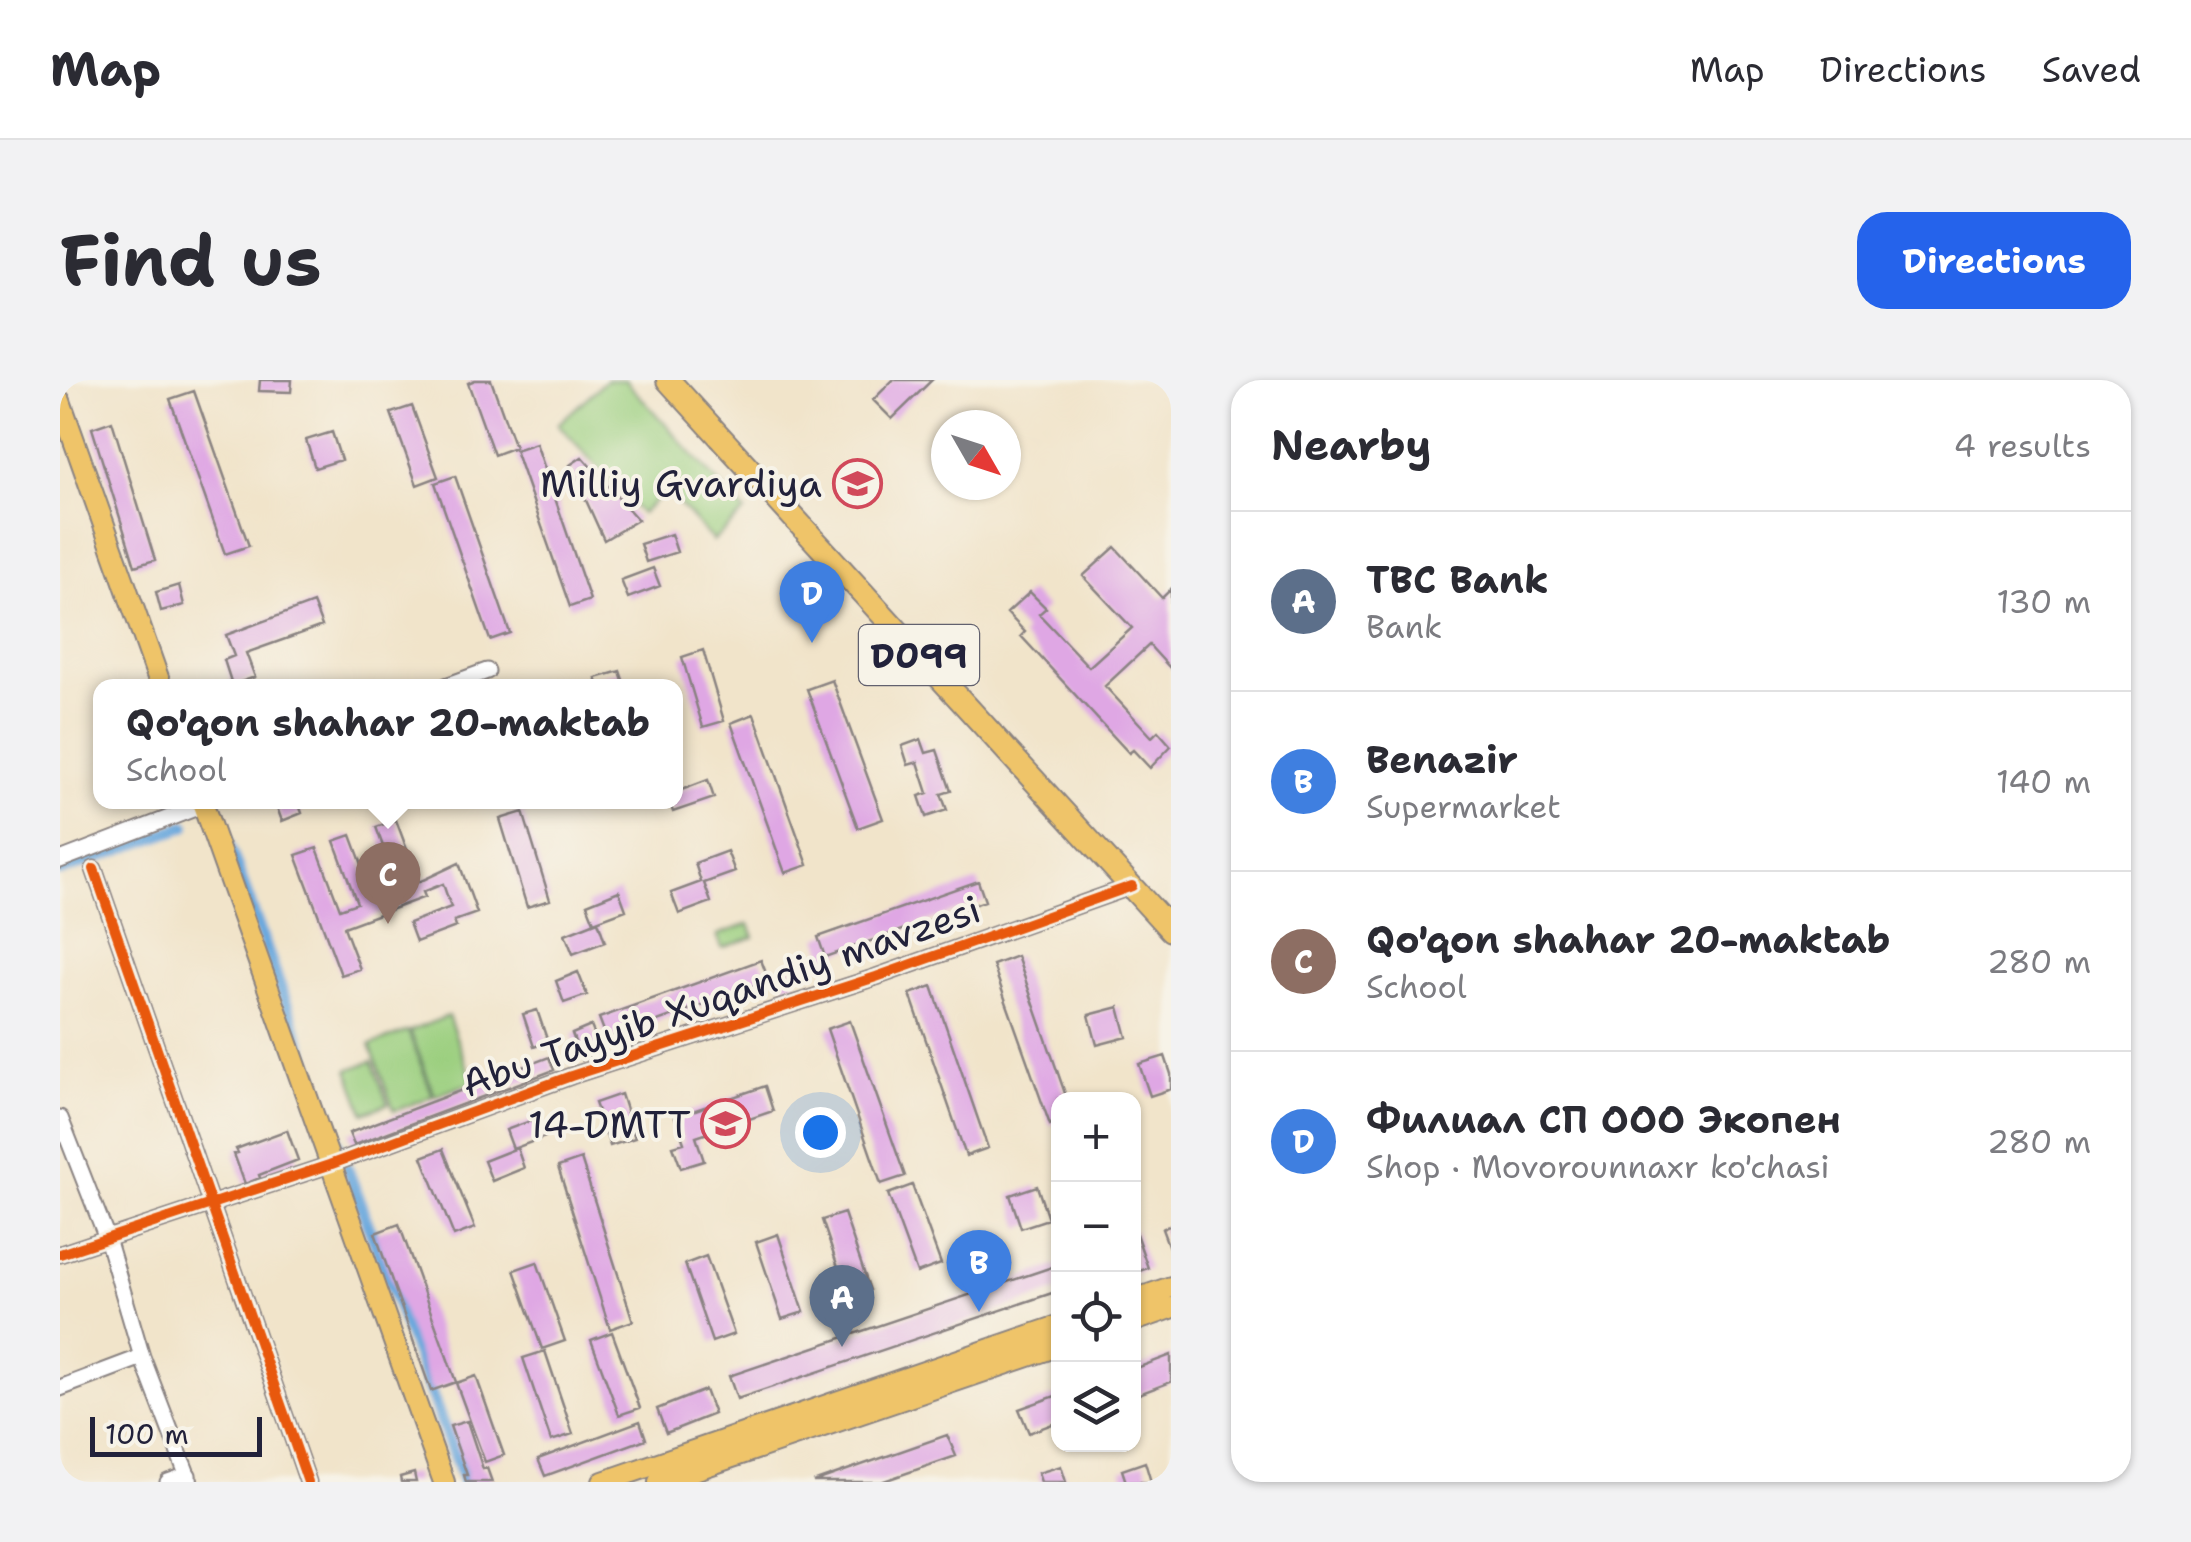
<!DOCTYPE html>
<meta charset="utf-8">
<style>
:root{--surface:#fff;--page:#f2f2f3;--text:#2b2b33;--muted:#7c7c81;--line:#e1e1e2;--accent:#2563eb}
body{margin:0;font-family:"Shantell Sans",sans-serif;background:var(--page);color:var(--text)}
.controls{position:absolute;right:30px;bottom:30px;display:grid;overflow:hidden;border-radius:20px;box-shadow:0 2px 8px #0004}
.controls button{width:90px;height:90px;display:grid;place-items:center;padding:0;border:0;border-bottom:2px solid var(--line);background:var(--surface);color:var(--text);font:50px sans-serif}
.compass{position:absolute;left:871px;top:30px;width:90px;height:90px;border-radius:50%;background:var(--surface);box-shadow:0 2px 8px #0004;rotate:129deg}
.scale{position:absolute;left:30px;bottom:25px;width:172px;box-sizing:border-box;padding-left:10px;border:5px solid #22223b;border-top:0;font-size:28px;line-height:35px;white-space:nowrap;color:#22223b;-webkit-text-stroke:8px #f7f3e8;paint-order:stroke}
.you{position:absolute;left:760px;top:752px;width:35px;height:35px;margin:-25px;border:8px solid #fff;border-radius:50%;background:#1a73e8;box-shadow:0 0 0 15px #1a73e833}
.badge{display:grid;place-items:center;width:65px;height:65px;border-radius:50%;background:var(--accent);color:#fff;font-size:32px;font-weight:700}
.pin{position:absolute;translate:-50% -82px;filter:drop-shadow(0 2px 5px #0008)}
.pin::after{content:'';position:absolute;top:52px;width:35px;height:30px;background:inherit;clip-path:polygon(0 0,100% 0,50% 100%)}
.popup{position:absolute;left:33px;top:299px;width:590px;height:130px;box-sizing:border-box;display:grid;place-content:center;border-radius:20px;background:var(--surface);filter:drop-shadow(0 2px 8px #0005);font-size:32px;white-space:nowrap;color:var(--muted)}
.popup b{font-size:38px;color:var(--text)}
.popup::after{content:'';position:absolute;left:50%;top:100%;margin-left:-20px;border:20px solid transparent;border-top-color:var(--surface)}
.list{margin:0;padding:0;list-style:none}
h2{display:flex;justify-content:space-between;align-items:center;height:130px;margin:0;padding:0 40px;font-size:42px}
h2 small{font-size:32px;font-weight:400;color:var(--muted)}
.list li{display:grid;grid-template-columns:65px 1fr auto;gap:30px;align-items:center;box-sizing:border-box;height:180px;padding:0 40px;border-top:2px solid var(--line)}
.list b{display:block;font-size:38px;white-space:nowrap}
.list p{margin:0;font-size:32px;white-space:nowrap;color:var(--muted)}
.list em{font-size:32px;font-style:normal;color:var(--muted)}
.icon{flex:none;width:55px;height:55px;fill:none;stroke:currentColor;stroke-width:2;stroke-linecap:round;stroke-linejoin:round}
.map{position:relative;flex:none;width:1111px;height:1102px;overflow:hidden;border-radius:30px}
header{display:flex;align-items:center;gap:60px;box-sizing:border-box;height:140px;padding:0 50px;background:var(--surface);border-bottom:2px solid var(--line)}
header strong{font-size:48px}
nav{display:flex;gap:55px;margin-inline-start:auto;font-size:35px}
.intro{display:flex;align-items:center;justify-content:space-between;box-sizing:border-box;height:240px;padding:0 60px}
h1{margin:0;font-size:70px}
.button{padding:25px 45px;border-radius:30px;background:var(--accent);color:#fff;font-size:35px;font-weight:700}
main{display:flex;gap:60px;padding:0 60px}
aside{flex:1;background:var(--surface);border-radius:30px;box-shadow:0 2px 8px #0004}
.map>svg:first-child{display:block}
.green{fill:#9bcf7f;stroke:#5e785d;stroke-width:2.5}
.lines{fill:none;stroke-linecap:round;stroke-linejoin:round}
.canal{stroke:#6ba8dd;stroke-width:12}
.building{fill:#dfa7e4}
.minor-casing{stroke:#8a8382;stroke-width:19}
.major-casing{stroke:#8a8382;stroke-width:24}
.highway-casing{stroke:#8a8382;stroke-width:26}
.minor{stroke:#fff;stroke-width:15}
.major{stroke:#efc469;stroke-width:20}
.highway{stroke:#efc469;stroke-width:22}
.cycleway-casing{stroke:#f7f3e8;stroke-width:16}
.cycleway{stroke:#e8590c;stroke-width:10}
.labels{text-anchor:middle;dominant-baseline:central;stroke-width:8;stroke-linejoin:round;paint-order:stroke}
.shield{fill:#f7f3e8;stroke:#62616f;stroke-width:2.5}
.shield-label{font-size:35px;font-weight:bold;fill:#22223b}
.poi-label{font-size:38px;fill:#22223b;stroke:#f7f3e8;text-anchor:end}
.street-label{font-size:38px;fill:#22223b;stroke:#f7f3e8}
</style>
<header>
<strong>Map</strong>
<nav><a>Map</a><a>Directions</a><a>Saved</a></nav>
</header>
<div class="intro"><h1>Find us</h1><a class="button">Directions</a></div>
<main>
<div class="map">
<svg width="1111" height="1102" viewBox="0 0 1111 1102">
<rect width="100%" height="100%" fill="#f7f3e8"/>
<filter id="ink" filterUnits="userSpaceOnUse"><feTurbulence type="fractalNoise" baseFrequency=".01" numOctaves="2"/><feDisplacementMap in="SourceGraphic" scale="20" xChannelSelector="R" yChannelSelector="G"/><feConvolveMatrix kernelMatrix="1 2 1 2 8 2 1 2 1" color-interpolation-filters="sRGB"/></filter>
<filter id="wash" filterUnits="userSpaceOnUse"><feTurbulence type="fractalNoise" baseFrequency=".0048" numOctaves="4" result="noise"/><feDisplacementMap in="SourceGraphic" scale="40" xChannelSelector="R" yChannelSelector="G"/><feGaussianBlur stdDeviation="2.25" result="paint"/><feColorMatrix in="noise" values="0 0 0 0 0 0 0 0 0 0 0 0 0 0 0 0 0 1.4 0 .05"/><feComposite in="paint" operator="in"/></filter>
<g filter="url(#wash)">
<rect width="100%" height="100%" fill="#f1e4ca"/>
<path class="green" d="M546,0H565L685,132L653,161L607,111L581,134L498,44Z
M689,544L694,557L662,568L657,555Z
M388,636L413,702L375,716L350,651Z
M348,651L373,716L334,731L310,665Z
M312,681L328,724L304,733L288,690Z"/>
<g class="lines">
<path class="canal" d="M157,433L280,771
M0,491L125,446
M287,788L404,1102"/>
</g>
<g id="blocks">
<path class="building" d="M200,0H232L231,12L199,11Z
M415,0H431L455,67L434,75L408,3Z
M833,0H872L832,39L813,20Z
M134,11L189,166L165,174L110,19Z
M352,26L378,97L357,105L331,33Z
M52,41L95,180L75,186L32,48Z
M272,52L281,80L255,88L246,60Z
M476,63L530,220L510,227L455,70Z
M522,77L578,140L544,160L510,85Z
M395,96L450,253L430,260L375,103Z
M611,154L617,172L586,182L580,164Z
M1055,167L1102,218L1111,209V289L1089,265L1045,306L1092,357L1098,351L1111,366L1090,388L1073,370L1069,373L961,256L965,252L947,233L970,212L986,228L979,234L1029,287L1072,248L1023,196Z
M593,188L600,206L568,218L561,200Z
M119,205L124,225L101,231L96,212Z
M253,223L262,246L186,273L195,297L172,305L164,280L174,276L166,255Z
M643,270L664,341L643,347L622,277Z
M560,291L565,306H539L536,298Z
M772,300L823,439L798,448L747,309Z
M694,334L748,485L725,493L671,343Z
M861,359L866,373L877,370L891,411L881,414L887,430L866,437L859,416L868,413L858,382L848,385L842,366Z
M648,400L654,418L613,432L609,422H616V412Z
M215,422H238L242,433L222,441Z
M463,432L490,520L467,527L440,439Z
M336,440L359,502L399,483L417,533L394,541L396,547L356,562L349,543L391,527L383,504L363,512L365,517L284,547L300,589L281,595L236,475L257,468L280,529L297,523L274,461L291,455L314,517L338,508L316,447Z
M667,471L675,492L644,503L651,522L619,534L611,513L641,502L635,483Z
M918,501L925,521L765,577L758,557Z
M559,511L566,530L534,542L527,524Z
M538,541L545,562L513,574L505,554Z
M957,576L1007,719H998V742L990,745L933,585Z
M701,580L709,601L547,659L539,638Z
M730,586L736,601L725,605L720,590Z
M518,592L527,615L504,623L496,601Z
M872,606L928,768L906,776L850,614Z
M1059,627L1067,657L1037,665L1029,635Z
M477,630L488,662L474,667L463,634Z
M790,641L845,796L821,804L767,649Z
M531,646L539,666L535,668L537,674L522,680L512,654Z
M1105,676L1111,694V709L1090,716L1079,684Z
M489,677L494,690L294,765L289,753Z
M705,706L713,731L636,757L644,781L621,788L613,766L624,763L615,737Z
M561,714L575,758L550,766L535,723Z
M478,738L485,757L453,769L446,750Z
M227,750L238,780L199,795L200,798L185,804L174,774L178,773L176,769Z
M457,768L464,788L432,801L424,781Z
M383,769L415,848L394,856L362,777Z
M521,779L573,941L550,949L498,787Z
M852,805L881,884L857,893L828,814Z
M977,806L988,839L961,848L950,815Z
M784,833L810,910L788,917L762,840Z
M339,844L396,1002L371,1011L315,853Z
M1111,845V873L1102,849Z
M1074,848L1088,888L1074,893Z
M718,854L744,932L722,939L696,862Z
M646,876L674,954L652,962L625,884Z
M477,882L505,961L482,969L454,890Z
M998,885V911L677,1019L669,996Z
M552,952L580,1028L559,1035L531,960Z
M485,971L513,1054L491,1061L463,978Z
M1111,975V1002L1074,1016V989Z
M416,996L444,1075L425,1082L396,1003Z
M645,1010L654,1034L606,1053L597,1029Z
M998,1015V1042L969,1053L959,1029Z
M407,1041L423,1089L427,1088L432,1102H406L404,1095H407L390,1046Z
M580,1041L586,1059L485,1096L478,1079Z
M887,1055L896,1076L821,1102H753Z
M1085,1082L1091,1102H1066L1062,1090Z
M1001,1086L1006,1102H981L978,1093Z
M354,1093L356,1102H341L340,1097Z"/>
</g>
</g>
<g filter="url(#ink)">
<use href="#blocks" fill-opacity="0" stroke="#8a8382" stroke-width="2.5"/>
<g class="lines">
<defs>
<path id="minor" d="M386,306L427,291
M0,480L143,425
M34,489L248,1102
M0,738L47,858L82,977L130,1102
M0,874L269,785L511,696L816,597L1072,506
M0,1008L82,977
M108,1102L128,1095"/>
<path id="major" d="M0,21L101,306
M142,422L384,1102
M1074,920L1111,907
M1074,941L1111,928
M543,1102L998,946
M599,1102L998,966"/>
<path id="highway" d="M608,0L1111,550"/>
</defs>
<use href="#minor" class="minor-casing"/>
<use href="#major" class="major-casing"/>
<use href="#highway" class="highway-casing"/>
<use href="#minor" class="minor"/>
<use href="#major" class="major"/>
<use href="#highway" class="highway"/>
<defs>
<path id="cycleway" d="M34,489L248,1102
M0,874L269,785L511,696L816,597L1072,506"/>
</defs>
<use href="#cycleway" class="cycleway-casing"/>
<use href="#cycleway" class="cycleway"/>
</g>
</g>
<defs>
<symbol id="university-ring" viewBox="-11 -11 22 22"><circle r="9.5" fill="#f7f3e8" stroke="#d1495b" stroke-width="1.5"/><path d="M0-5L7-2L0 1L-7-2ZM-4 1L0 2.5L4 1V4Q0 6-4 4Z" fill="#d1495b"/></symbol>
<symbol id="school-ring" viewBox="-11 -11 22 22"><circle r="9.5" fill="#f7f3e8" stroke="#d1495b" stroke-width="1.5"/><path d="M0-5L7-2L0 1L-7-2ZM-4 1L0 2.5L4 1V4Q0 6-4 4Z" fill="#d1495b"/></symbol>
</defs>
<g fill-rule="evenodd">
<use href="#university-ring" x="770" y="76" width="55" height="55"/>
<use href="#school-ring" x="638" y="716" width="55" height="55"/>
</g>
<g class="labels">
<rect class="shield" x="799" y="245" width="120" height="60" rx="8"/>
<g class="shield-label">
<text x="859" y="275">D099</text>
</g>
<g class="poi-label">
<text x="762" y="103">Milliy Gvardiya</text>
<text x="631" y="744">14-DMTT</text>
</g>
<g class="street-label">
<text transform="translate(661 616) rotate(-19)">Abu Tayyib Xuqandiy mavzesi</text>
</g>
</g>
</svg>
<div class="controls">
<button>+</button>
<button>−</button>
<button><svg class="icon" aria-label="locate" viewBox="0 0 24 24"><circle cx="12" cy="12" r="6"/><path d="M12 2v4M12 18v4M2 12h4M18 12h4"/></svg></button>
<button><svg class="icon" aria-label="layers" viewBox="0 0 24 24"><path d="M12 4l9 5-9 5-9-5zM3 14l9 5 9-5"/></svg></button>
</div>
<svg class="compass" viewBox="-18 -18 36 36"><path d="M0-13l5 13h-10z" fill="#e53935"/><path d="M0 13l5-13h-10z" fill="#7c7c81"/></svg>
<div class="scale">100 m</div>
<div class="you"></div>
<div class="pin badge" style="left:782px;top:967px;background:#5c6f8a">A</div>
<div class="pin badge" style="left:919px;top:932px;background:#3f7fe0">B</div>
<div class="pin badge" style="left:328px;top:544px;background:#8d6e63">C</div>
<div class="popup"><b>Qo'qon shahar 20-maktab</b>School</div>
<div class="pin badge" style="left:752px;top:263px;background:#3f7fe0">D</div>
</div>
<aside>
<h2>Nearby<small>4 results</small></h2>
<ul class="list">
<li><span class="badge" style="background:#5c6f8a">A</span><div><b>TBC Bank</b><p>Bank</p></div><em>130 m</em></li>
<li><span class="badge" style="background:#3f7fe0">B</span><div><b>Benazir</b><p>Supermarket</p></div><em>140 m</em></li>
<li><span class="badge" style="background:#8d6e63">C</span><div><b>Qo'qon shahar 20-maktab</b><p>School</p></div><em>280 m</em></li>
<li><span class="badge" style="background:#3f7fe0">D</span><div><b>Филиал СП ООО Экопен</b><p>Shop · Movorounnaxr ko'chasi</p></div><em>280 m</em></li>
</ul>
</aside>
</main>
